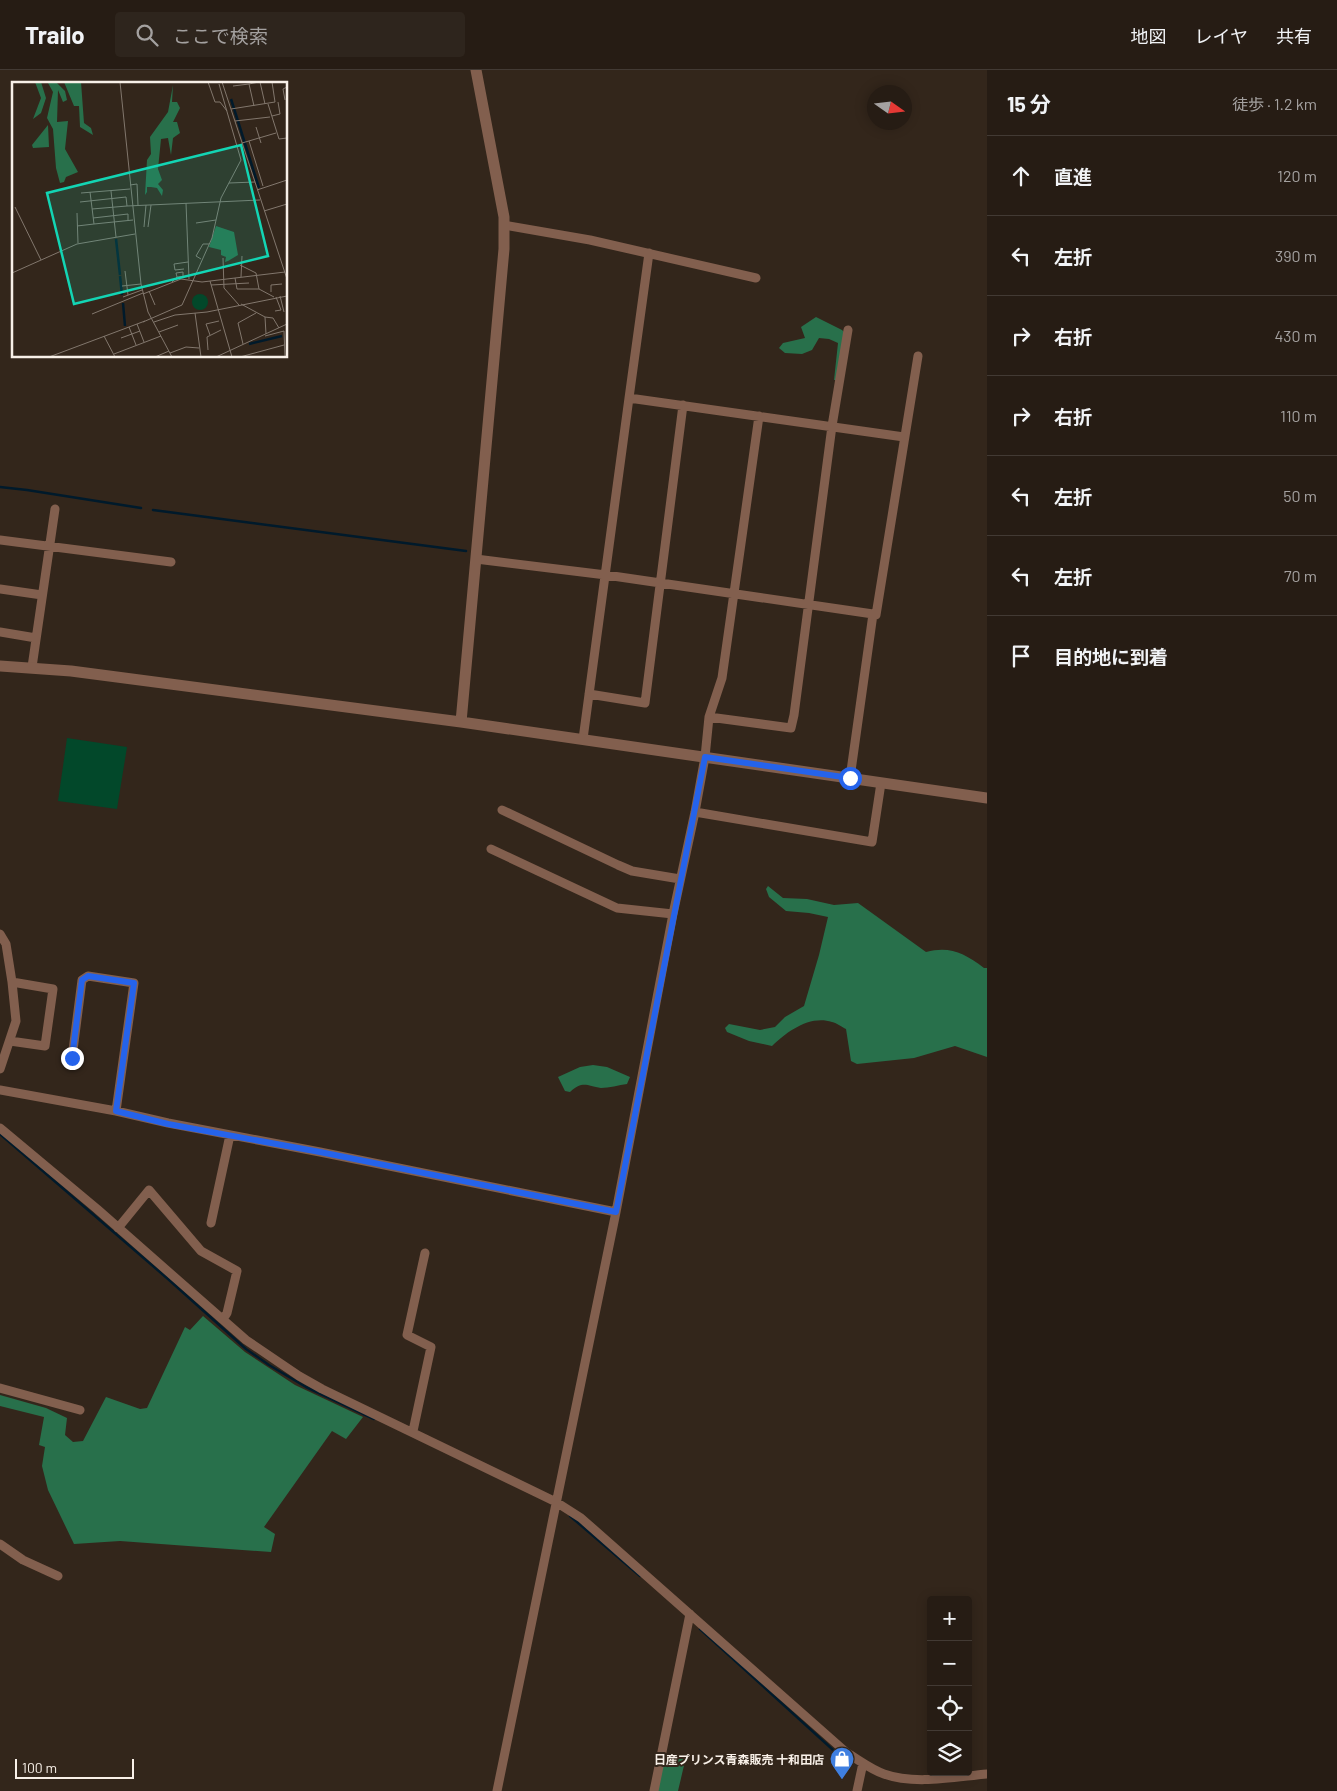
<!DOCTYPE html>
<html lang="ja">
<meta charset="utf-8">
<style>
:root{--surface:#261c14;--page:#2e251d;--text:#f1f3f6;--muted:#a4a1a0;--line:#423a34}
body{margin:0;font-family:Barlow,"Noto Sans JP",sans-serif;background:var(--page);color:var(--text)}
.controls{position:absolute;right:15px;bottom:15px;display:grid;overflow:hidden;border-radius:5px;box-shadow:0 2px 12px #0003}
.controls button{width:45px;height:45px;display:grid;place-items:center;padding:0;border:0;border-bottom:1px solid var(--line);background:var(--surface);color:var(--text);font:25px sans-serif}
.compass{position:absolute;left:867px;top:15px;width:45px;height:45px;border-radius:50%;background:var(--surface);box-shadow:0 2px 12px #0003;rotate:104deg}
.scale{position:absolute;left:15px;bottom:12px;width:119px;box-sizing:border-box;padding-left:5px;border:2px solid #f8f0e8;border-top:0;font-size:14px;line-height:18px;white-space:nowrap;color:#f8f0e8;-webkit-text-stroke:4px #33261b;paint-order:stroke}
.stop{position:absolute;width:15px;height:15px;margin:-11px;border:4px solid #2563eb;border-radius:50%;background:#fff}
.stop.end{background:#2563eb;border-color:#fff;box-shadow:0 1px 5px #0008}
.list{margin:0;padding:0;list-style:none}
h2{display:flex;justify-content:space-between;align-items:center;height:65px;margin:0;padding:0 20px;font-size:21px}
h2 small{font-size:16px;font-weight:400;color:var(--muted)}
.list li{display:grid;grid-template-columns:32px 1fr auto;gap:15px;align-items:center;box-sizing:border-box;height:80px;padding:0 20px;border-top:1px solid var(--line)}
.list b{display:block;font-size:19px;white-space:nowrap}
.list em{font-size:16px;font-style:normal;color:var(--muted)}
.icon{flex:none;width:28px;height:28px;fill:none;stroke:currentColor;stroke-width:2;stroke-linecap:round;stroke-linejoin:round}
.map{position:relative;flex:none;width:987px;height:1721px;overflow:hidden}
header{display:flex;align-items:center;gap:30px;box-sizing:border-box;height:70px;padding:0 25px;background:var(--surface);border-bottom:1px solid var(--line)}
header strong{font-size:24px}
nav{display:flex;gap:28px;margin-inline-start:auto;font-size:18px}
.search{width:350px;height:45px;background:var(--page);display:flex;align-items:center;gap:12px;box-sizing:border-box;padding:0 18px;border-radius:5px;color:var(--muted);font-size:19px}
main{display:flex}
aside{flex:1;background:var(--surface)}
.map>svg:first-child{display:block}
.green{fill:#02482a}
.forest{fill:#28704b}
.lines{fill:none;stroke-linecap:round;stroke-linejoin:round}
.stream{stroke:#001a2b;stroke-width:2.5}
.minor{stroke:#825f4e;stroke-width:9}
.tertiary{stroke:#825f4e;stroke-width:11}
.route{stroke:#2563eb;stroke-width:6}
.labels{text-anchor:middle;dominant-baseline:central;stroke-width:4;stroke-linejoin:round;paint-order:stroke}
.poi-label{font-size:12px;font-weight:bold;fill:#f8f0e8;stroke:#33261b;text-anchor:end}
.inset-river{fill:none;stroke:#001a2b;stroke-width:2.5}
.inset-road{fill:none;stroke:#82776d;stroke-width:1}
.view{fill:#13d5b4;fill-opacity:0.15;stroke:#13d5b4;stroke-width:2.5}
.inset-edge{fill:none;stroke:#f8f0e8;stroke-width:2.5}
</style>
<header>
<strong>Trailo</strong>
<div class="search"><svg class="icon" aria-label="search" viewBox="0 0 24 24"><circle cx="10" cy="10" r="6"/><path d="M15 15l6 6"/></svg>ここで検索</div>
<nav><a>地図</a><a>レイヤ</a><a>共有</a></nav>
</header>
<main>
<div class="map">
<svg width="987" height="1721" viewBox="0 0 987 1721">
<rect width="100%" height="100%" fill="#33261b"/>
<path class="green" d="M67,668L127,677L117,739L58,731Z"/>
<path class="forest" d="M816,247L842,260L844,262L837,310H834L838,273L829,269L819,268L812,280L802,284L785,283L779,278L783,273L805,268L801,257Z
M768,816L783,828L807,829L834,835L858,833L926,882C950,876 964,883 984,898H987V987L955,976L914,988L857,994L851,991L846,959C842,957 837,953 832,952C809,945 787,962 772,976L749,971L727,962L725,958L729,954L760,960L775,957L785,947L804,936L819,885L828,847L809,843L786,841L769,827L766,819Z
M593,995L607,997L630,1007L627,1014C619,1015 609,1018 601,1018C587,1016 583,1010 570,1022L565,1021L558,1007L580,997Z
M203,1246L245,1282L295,1315L363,1347L346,1369L332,1361L264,1457L275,1464L271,1482L120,1471L74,1474L48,1420L42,1396L45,1377L39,1375L44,1347L0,1336V1325L46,1338L67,1348L65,1365L73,1372L83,1371L106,1327L140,1339L147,1338L185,1257L190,1260Z
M669,1683L686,1687L678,1721H657L665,1685Z"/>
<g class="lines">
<path class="stream" d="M0,417L27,420L141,438
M153,440L466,481
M0,1064L168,1209L246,1279L269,1295L306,1317L374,1349
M570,1446L640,1506
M700,1559L843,1689"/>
<path class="minor" d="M504,155L590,170L756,208
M629,328L649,183
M0,470L171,492
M476,489L606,505L873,544
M0,519L42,525
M0,562L36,568
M32,597L55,439
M589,624L645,633L683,335
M709,647L722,608L759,346
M583,669L629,328L904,367
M850,708L873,544L876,545L918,286
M502,740L618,795L632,801L680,809
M695,742L872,772L881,713
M491,779L617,838L673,844
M0,864L6,874L12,912L16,951L0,999
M10,971L45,976L53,919L12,912
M72,988L82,910L88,906L134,913L116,1041
M0,1020L116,1041L168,1053L320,1082L616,1142
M0,1058L97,1139L246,1270L299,1306L322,1319L556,1432L581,1448L847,1683C859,1690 870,1699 884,1704C915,1715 954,1707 987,1704
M211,1153L230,1065
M118,1158L149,1120L201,1181L237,1201L227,1243L223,1249
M0,1318L80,1340
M413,1361L431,1277L407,1265L425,1183
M0,1474L23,1490L58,1506
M497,1721L616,1142L673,844L695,742L705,687L709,647L791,658L794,645L832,356L848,260
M654,1721L690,1544
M857,1721L863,1693"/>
<path class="tertiary" d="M0,596L71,601L461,652L987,728
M461,652L504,179V147L476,0"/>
</g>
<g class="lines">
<path class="route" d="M72,988L82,910L88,906L134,913L116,1041L168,1054L320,1082L616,1142L705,687L850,708"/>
</g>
<defs>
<symbol id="shop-pin" viewBox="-11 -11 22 30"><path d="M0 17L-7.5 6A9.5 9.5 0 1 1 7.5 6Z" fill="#3f7fe0" stroke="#33261b"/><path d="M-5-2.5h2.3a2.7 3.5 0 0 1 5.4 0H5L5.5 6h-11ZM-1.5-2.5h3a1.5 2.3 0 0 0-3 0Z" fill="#fff"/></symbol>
</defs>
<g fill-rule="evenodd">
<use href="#shop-pin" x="828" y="1675" width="28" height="38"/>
</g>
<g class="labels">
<g class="poi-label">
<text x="824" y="1689">日産プリンス青森販売 十和田店</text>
</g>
</g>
<g transform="translate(12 12)">
<rect width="275" height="275" fill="#33261b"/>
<path d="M180 220a8 8 0 1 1 16 0a8 8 0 1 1-16 0Z" fill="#02482a"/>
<path d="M23,0H29L34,16L29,31L21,37L29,16ZM44,0L53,9L55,18L51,20L46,8L45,40L56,39L53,67L66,90L54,95L52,100L48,101L44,86L41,47L35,36L41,10L36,1ZM52,0H69L72,41L79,46L81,53L68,45L67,24H62ZM161,3L160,20H165L168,26L161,40H165L168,51L161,56L159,73L156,56L149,57L146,87L150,98L146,102L151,108L150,114L145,106L139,105H135V110L133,113L135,78L139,72L138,55L156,30ZM36,43L37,65L21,66L20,63ZM204,144L222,150L226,173L216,179L213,180L214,175L209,173V168L197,165Z" fill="#28704b"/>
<path class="inset-river" d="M219,17L247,106M104,157L108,193M108,194L110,213M111,221L113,244M237,262L270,254"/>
<path class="inset-road" d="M108,0L129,202L136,230L160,275M196,0L203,20H208L215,29M210,0L275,197M248,0L253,22M221,4L237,2M273,18L271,7L275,5M256,22L267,57L275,56M242,24L237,2L247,0M219,27L263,20L260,0M260,34L268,32L266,20M223,39L258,35M244,45L249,61M237,59L251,104M230,61L264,51M217,101L243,100M118,103L125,102L126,123M245,108L275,98M99,109L104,155M78,110L82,142L121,138M69,111L118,107M68,120L114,115L115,124L248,118M174,121L177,197M3,125L29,178M80,127L115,124M252,129L275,122M65,131L66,161M81,136L116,132V138M184,141L204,138M65,144L82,142M132,145L134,123M136,145L139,123M211,176L212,206L227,223M189,177L184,174L191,162H197M228,183L244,191L247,207M172,187L163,188L162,182L176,180M113,189L116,213M0,191L65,162L123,152M165,195L164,191L171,190V194M229,195L230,174M223,196L225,207H247L262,215M198,199L220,275M160,200L165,195L174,194M199,203L237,201M110,204L129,202M137,209L143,223M259,210V203L270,202M131,212L169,197L190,200L273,190M268,214L272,230M111,215L130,208M229,222L253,235L254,252M263,229L269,228L264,215M183,231L189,275M80,232L131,211M253,235L261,236L267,246M131,240L170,223L200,156L209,116L229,78L207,2M142,240L163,233L195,230L275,214M125,242L132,260M117,245L124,263M147,250L166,243M198,253L194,242L207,239M92,254L103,275M253,254L272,249L273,275M109,256L128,249M231,262L226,241L244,231M196,268L195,255L209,248M158,271L174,265L187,266M102,272L149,254M37,275L133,239M143,275L157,269M204,275L275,242M228,275L272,263"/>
<path class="view" d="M229,63L256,174L62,222L35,111Z"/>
<rect width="275" height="275" class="inset-edge"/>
</g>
</svg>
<div class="controls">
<button>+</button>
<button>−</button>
<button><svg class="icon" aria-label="locate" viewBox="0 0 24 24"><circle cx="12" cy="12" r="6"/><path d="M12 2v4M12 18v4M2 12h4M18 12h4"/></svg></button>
<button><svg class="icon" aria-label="layers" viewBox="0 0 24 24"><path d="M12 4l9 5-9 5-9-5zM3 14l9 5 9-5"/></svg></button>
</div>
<svg class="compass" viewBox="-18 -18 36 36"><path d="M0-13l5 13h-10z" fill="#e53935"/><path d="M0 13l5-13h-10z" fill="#a4a1a0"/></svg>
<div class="scale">100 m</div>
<div class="stop" style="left:850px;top:708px"></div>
<div class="stop end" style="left:72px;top:988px"></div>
</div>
<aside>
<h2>15 分<small>徒歩 · 1.2 km</small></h2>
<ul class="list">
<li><svg class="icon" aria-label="ahead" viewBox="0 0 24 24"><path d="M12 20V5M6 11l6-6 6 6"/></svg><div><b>直進</b></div><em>120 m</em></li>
<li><svg class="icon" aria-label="left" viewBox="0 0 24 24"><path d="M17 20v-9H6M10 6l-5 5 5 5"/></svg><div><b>左折</b></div><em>390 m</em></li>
<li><svg class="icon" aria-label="right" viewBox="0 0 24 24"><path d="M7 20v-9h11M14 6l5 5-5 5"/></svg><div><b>右折</b></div><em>430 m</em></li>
<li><svg class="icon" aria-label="right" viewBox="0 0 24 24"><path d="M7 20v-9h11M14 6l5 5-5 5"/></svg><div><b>右折</b></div><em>110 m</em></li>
<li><svg class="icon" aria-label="left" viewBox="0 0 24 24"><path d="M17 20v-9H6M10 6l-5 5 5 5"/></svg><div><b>左折</b></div><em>50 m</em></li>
<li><svg class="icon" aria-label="left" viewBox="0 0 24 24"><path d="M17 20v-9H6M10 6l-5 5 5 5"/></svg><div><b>左折</b></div><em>70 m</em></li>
<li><svg class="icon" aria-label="arrive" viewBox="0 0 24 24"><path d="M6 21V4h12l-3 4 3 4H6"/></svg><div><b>目的地に到着</b></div></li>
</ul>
</aside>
</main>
